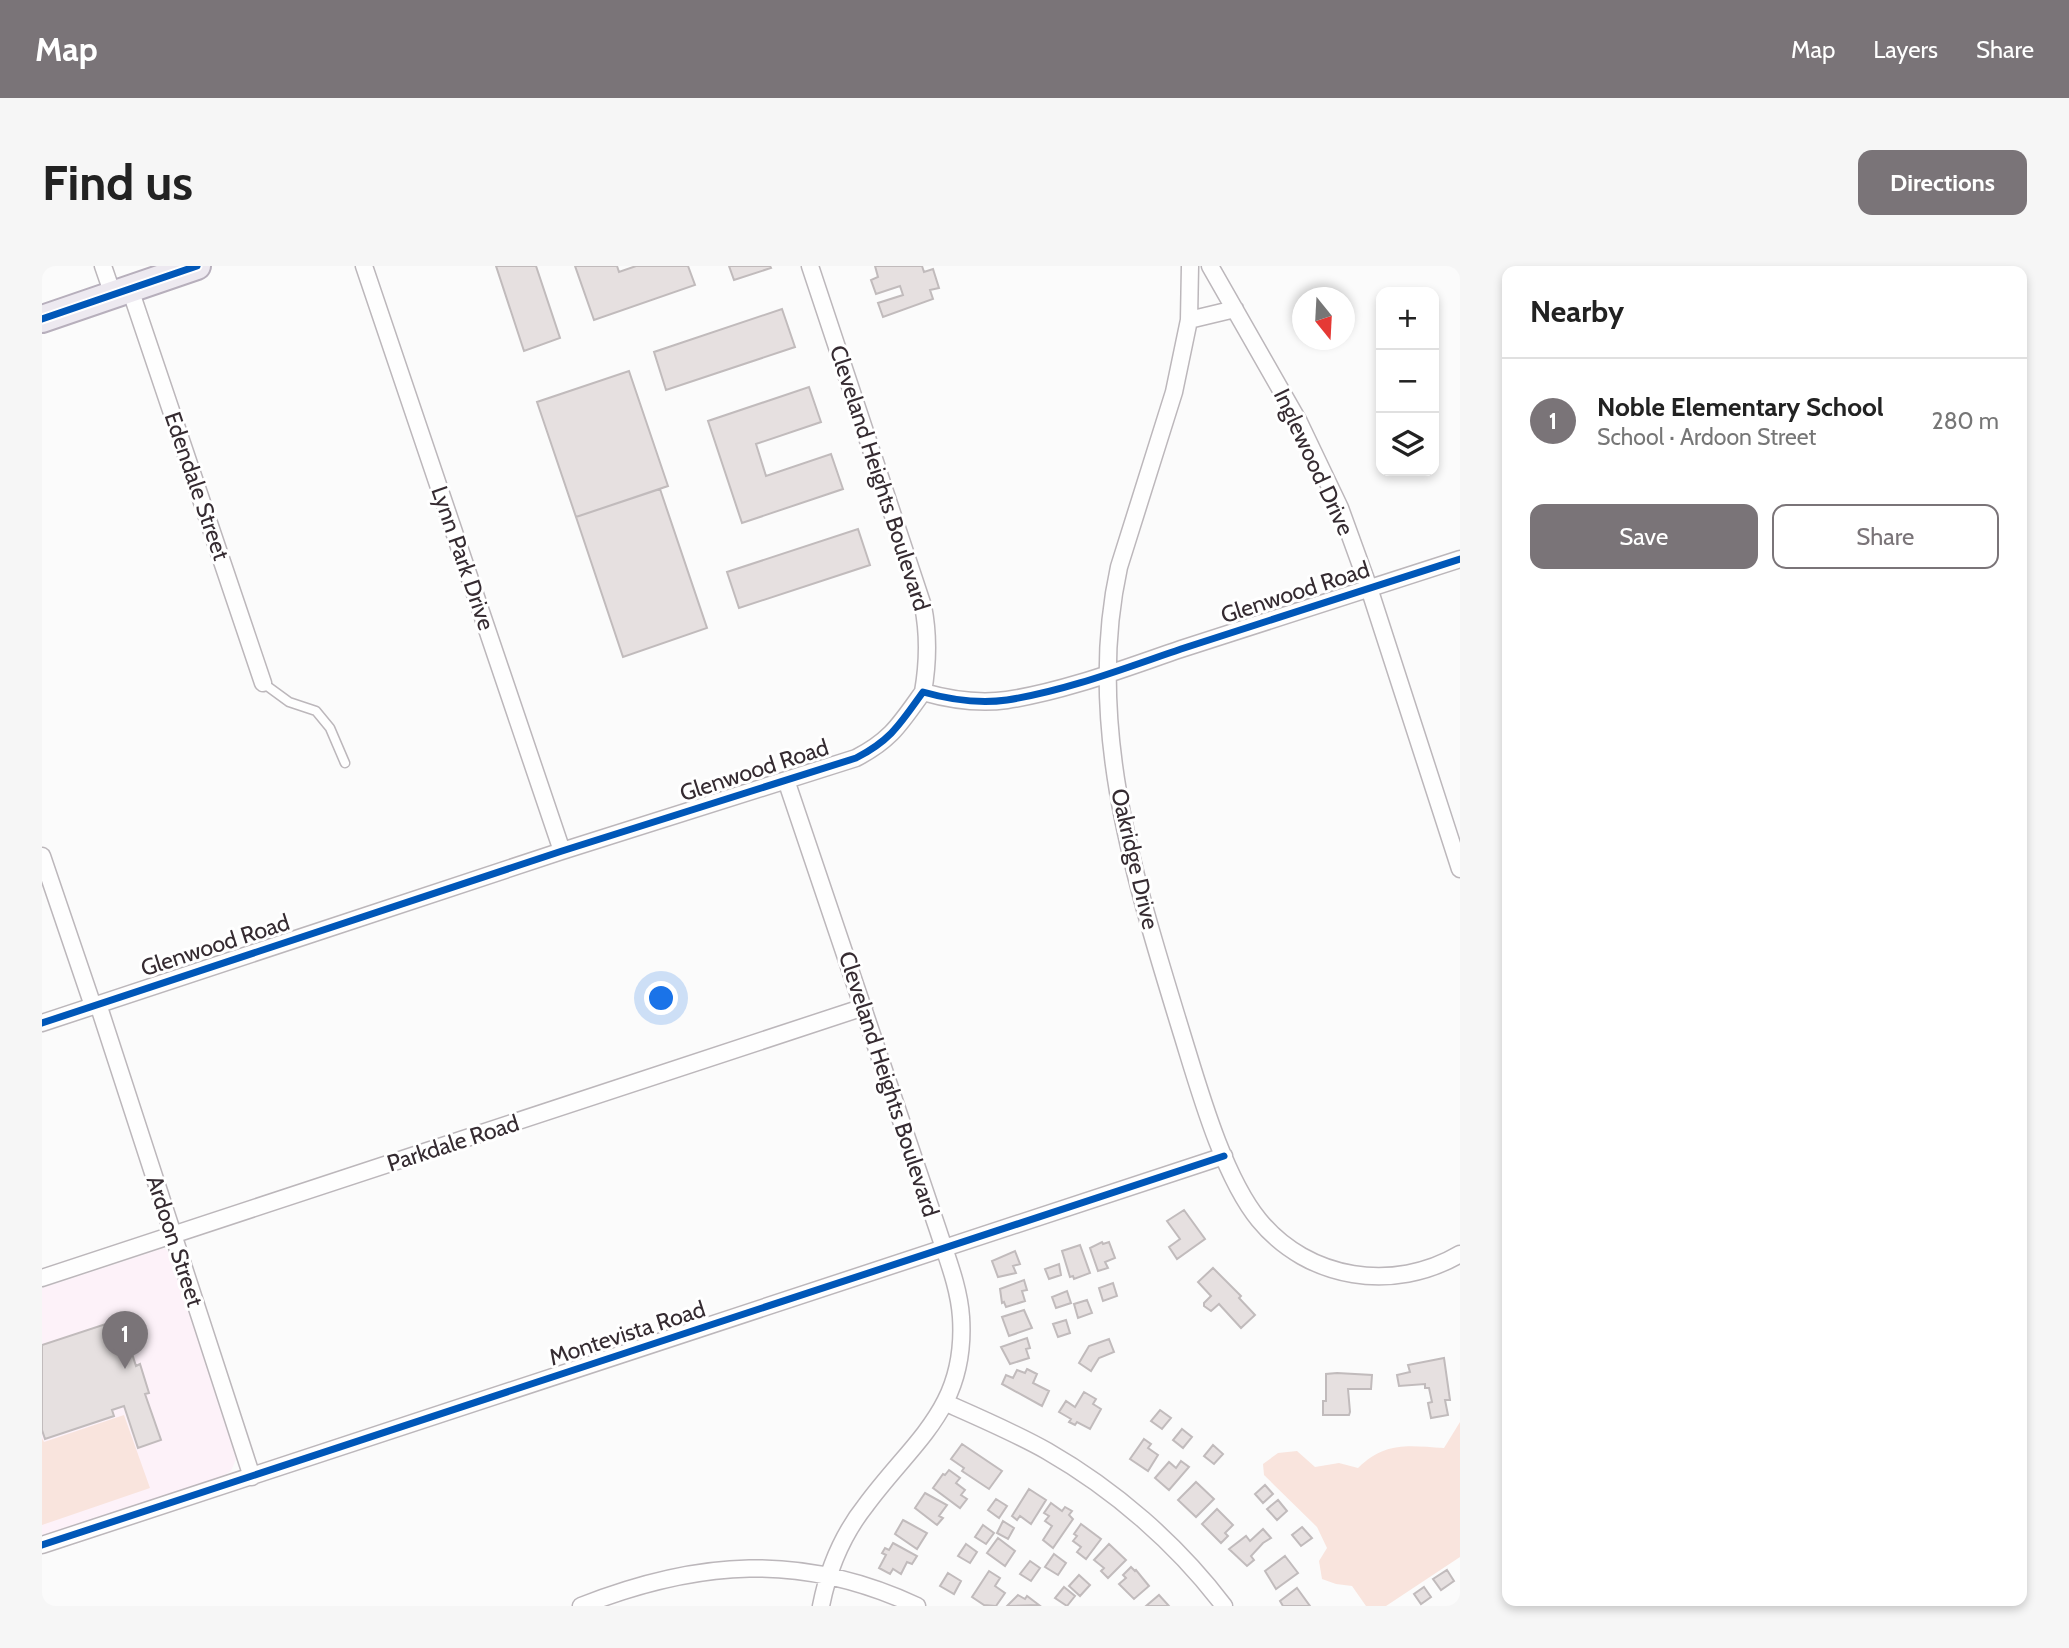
<!DOCTYPE html>
<meta charset="utf-8">
<style>
:root{--surface:#fff;--page:#f6f6f6;--text:#222;--muted:#767676;--line:#e0e0e0;--accent:#7a7478}
body{margin:0;font-family:Cabin,sans-serif;background:var(--page);color:var(--text)}
.controls{position:absolute;right:21px;top:21px;display:grid;overflow:hidden;border-radius:14px;box-shadow:0 4px 10px #0003}
.controls button{width:63px;height:63px;display:grid;place-items:center;padding:0;border:0;border-bottom:2px solid var(--line);background:var(--surface);color:var(--text);font:35px sans-serif}
.compass{position:absolute;left:1250px;top:21px;width:63px;height:63px;border-radius:50%;background:var(--surface);box-shadow:0 4px 10px #0003;rotate:162deg}
.you{position:absolute;left:620px;top:733px;width:24px;height:24px;margin:-18px;border:5px solid #fff;border-radius:50%;background:#1a73e8;box-shadow:0 0 0 10px #1a73e833}
.badge{display:grid;place-items:center;width:46px;height:46px;border-radius:50%;background:var(--accent);color:#fff;font-size:23px;font-weight:700}
.pin{position:absolute;translate:-50% -58px;filter:drop-shadow(0 2px 4px #0008)}
.pin::after{content:'';position:absolute;top:37px;width:24px;height:21px;background:inherit;clip-path:polygon(0 0,100% 0,50% 100%)}
.list{margin:0;padding:0;list-style:none}
h2{display:flex;justify-content:space-between;align-items:center;height:91px;margin:0;padding:0 28px;font-size:30px}
h2 small{font-size:23px;font-weight:400;color:var(--muted)}
.list li{display:grid;grid-template-columns:46px 1fr auto;gap:21px;align-items:center;box-sizing:border-box;height:126px;padding:0 28px;border-top:2px solid var(--line)}
.list b{display:block;font-size:26px;white-space:nowrap}
.list p{margin:0;font-size:23px;white-space:nowrap;color:var(--muted)}
.list em{font-size:23px;font-style:normal;color:var(--muted)}
.actions{display:flex;gap:14px;padding:21px 28px}
.actions a{flex:1;padding:16px 0;border:2px solid var(--accent);border-radius:14px;text-align:center;font-size:24px;color:var(--accent)}
.actions .main{background:var(--accent);color:#fff}
.icon{flex:none;width:38px;height:38px;fill:none;stroke:currentColor;stroke-width:2;stroke-linecap:round;stroke-linejoin:round}
.map{position:relative;flex:none;width:1418px;height:1340px;overflow:hidden;border-radius:14px}
header{display:flex;align-items:center;gap:42px;box-sizing:border-box;height:98px;padding:0 35px;background:var(--accent);color:#fff}
header strong{font-size:33px}
nav{display:flex;gap:38px;margin-inline-start:auto;font-size:24px}
.intro{display:flex;align-items:center;justify-content:space-between;box-sizing:border-box;height:168px;padding:0 42px}
h1{margin:0;font-size:49px}
.button{padding:18px 32px;border-radius:14px;background:var(--accent);color:#fff;font-size:24px;font-weight:700}
main{display:flex;gap:42px;padding:0 42px}
aside{flex:1;background:var(--surface);border-radius:14px;box-shadow:0 4px 10px #0003}
.map>svg:first-child{display:block}
.built{fill:#fdf2f9}
.green{fill:#f9e4dd}
.building{fill:#e6e0e0;stroke:#c1bbbc;stroke-width:2}
.lines{fill:none;stroke-linecap:round;stroke-linejoin:round}
.service-casing{stroke:#bcb7bb;stroke-width:11}
.minor-casing{stroke:#bcb7bb;stroke-width:19}
.primary-casing{stroke:#b7afbc;stroke-width:30}
.service{stroke:#fefefe;stroke-width:8}
.minor{stroke:#fefefe;stroke-width:16}
.primary{stroke:#ede9f0;stroke-width:26}
.cycleway-casing{stroke:#fff;stroke-width:11}
.cycleway{stroke:#0057b8;stroke-width:7}
.labels{text-anchor:middle;dominant-baseline:central;stroke-width:6;stroke-linejoin:round;paint-order:stroke}
.street-label{font-size:23px;fill:#352b31;stroke:#fff}
</style>
<header>
<strong>Map</strong>
<nav><a>Map</a><a>Layers</a><a>Share</a></nav>
</header>
<div class="intro"><h1>Find us</h1><a class="button">Directions</a></div>
<main>
<div class="map">
<svg width="1418" height="1340" viewBox="0 0 1418 1340">
<rect width="100%" height="100%" fill="#fbfbfb"/>
<path class="built" d="M122,982L128,987L192,1184L194,1193L189,1205L174,1214L0,1270V1022Z"/>
<path class="green" d="M82,1149L108,1222L0,1259V1172L2,1176Z
M1418,1156V1291L1344,1340H1324L1310,1320L1294,1318L1280,1313L1277,1295L1285,1282L1275,1261L1222,1209L1221,1198L1236,1187L1255,1185L1273,1201L1297,1197L1316,1202C1344,1175 1366,1180 1402,1182Z"/>
<path class="building" d="M454,0H494L518,72L482,85Z
M533,0H575L577,6L594,0H646L653,19L552,54Z
M687,0H728L729,2L692,14Z
M833,0H880L882,6L891,3L897,22L888,24L891,33L841,51L836,37L861,29L858,20L834,28L829,14L836,11Z
M740,43L753,81L624,124L612,86Z
M587,105L626,220L534,251L495,136Z
M767,121L779,156L714,178L724,210L789,188L801,223L700,257L666,155Z
M618,223L665,362L581,391L534,251Z
M816,263L828,299L697,342L685,306Z
M1142,944L1163,973L1135,993L1127,981L1138,973L1125,955Z
M1060,976L1061,978L1067,976L1073,992L1063,996L1066,1002L1056,1005L1048,982Z
M1038,979L1048,1007L1032,1013L1031,1010L1028,1011L1020,985Z
M973,985L978,998L971,1000L974,1007L956,1011L950,995Z
M1017,998L1019,1009L1007,1013L1003,1003Z
M1171,1002L1199,1030L1197,1032L1213,1049L1199,1062L1177,1038L1169,1045L1162,1040V1037L1169,1030L1156,1016Z
M982,1014L985,1024L980,1025L983,1035L964,1041L962,1036L960,1037L958,1023Z
M1071,1017L1075,1030L1061,1035L1057,1022Z
M1025,1025L1029,1037L1014,1042L1010,1031Z
M1045,1034L1050,1047L1036,1052L1032,1038Z
M982,1044L990,1062L967,1070L960,1051Z
M79,1053L94,1100L98,1098L107,1127L103,1128L119,1174L96,1182L82,1140L70,1144L72,1150L3,1173L0,1164V1079Z
M1024,1054L1028,1067L1016,1071L1011,1058Z
M985,1072L988,1082L984,1083L987,1092L968,1098L959,1081Z
M1067,1073L1072,1086L1057,1092L1049,1105L1037,1097L1047,1080Z
M1402,1092L1408,1134H1403L1406,1149L1389,1152L1386,1137L1390,1136L1387,1122H1383V1118L1357,1120L1355,1109L1368,1106L1366,1099Z
M985,1103L995,1108L991,1117L1007,1125L1000,1140L960,1118L964,1109L971,1112L975,1104L983,1107Z
M1295,1107L1330,1109L1329,1123H1306L1308,1146L1307,1149H1281V1135H1284V1108Z
M1042,1126L1054,1133L1051,1138L1059,1143L1048,1163L1035,1156L1033,1159L1027,1156L1029,1153L1017,1146L1024,1135L1033,1141Z
M1118,1144L1129,1152L1120,1163L1109,1155Z
M1140,1163L1150,1171L1141,1182L1131,1174Z
M1102,1173L1109,1178L1106,1182L1116,1189L1106,1205L1088,1193Z
M920,1178L960,1205L947,1223L920,1205L922,1202L909,1193Z
M1171,1179L1181,1188L1172,1198L1162,1190Z
M1139,1195L1147,1201L1127,1224L1113,1212L1127,1196L1134,1202Z
M907,1204L918,1212L914,1217L923,1224L919,1229L925,1233L918,1242L891,1222L901,1208L903,1209Z
M1154,1216L1172,1233L1154,1251L1136,1234Z
M1223,1219L1231,1228L1221,1237L1213,1228Z
M987,1223L1004,1234L989,1258L978,1250L975,1254L970,1250Z
M883,1227L905,1239L897,1250L901,1252L895,1259L873,1242Z
M954,1233L965,1240L957,1252L946,1244Z
M1236,1234L1245,1245L1235,1254L1225,1243Z
M1009,1237L1020,1245L1023,1241L1030,1245L1027,1249L1031,1253L1011,1282L1001,1274L1010,1260L1003,1255L1007,1250L1002,1247Z
M1175,1243L1191,1259L1183,1267L1186,1270L1179,1277L1160,1258Z
M861,1254L885,1267L875,1283L853,1268Z
M961,1255L972,1262L966,1273L955,1267Z
M1039,1258L1059,1273L1044,1293L1035,1286L1039,1281L1031,1275L1035,1270L1032,1268Z
M941,1259L952,1267L944,1278L933,1271Z
M1260,1261L1270,1272L1259,1280L1250,1269Z
M1221,1263L1229,1272L1221,1277L1209,1290L1212,1294L1205,1300L1187,1283L1204,1270L1208,1275Z
M956,1272L973,1285L963,1300L945,1287Z
M851,1277L875,1290L870,1298L865,1296L859,1308L851,1303L848,1308L837,1302L844,1289L840,1287L843,1282L847,1284Z
M924,1278L935,1286L928,1297L916,1290Z
M1067,1278L1084,1294L1066,1312L1059,1305L1062,1302L1052,1294Z
M1012,1288L1024,1297L1016,1309L1003,1301Z
M1243,1290L1256,1307L1234,1323L1223,1305Z
M988,1295L998,1302L989,1315L978,1308Z
M1089,1301L1093,1305L1094,1304L1107,1320L1092,1333L1077,1318L1084,1312L1081,1309Z
M1405,1304L1412,1315L1399,1324L1391,1313Z
M947,1305L958,1312L953,1320L963,1327L954,1340L942,1339L930,1331Z
M906,1307L919,1315L912,1328L898,1320Z
M1037,1309L1048,1319L1038,1330L1027,1320Z
M1022,1321L1033,1330L1025,1340L1013,1332Z
M1382,1321L1389,1331L1379,1338L1372,1328Z
M1255,1322L1268,1340H1241L1238,1335Z
M976,1329L983,1333L985,1330L997,1339L965,1340Z
M1117,1329L1127,1340H1104Z"/>
<g class="lines">
<defs>
<path id="service" d="M221,417L247,436L274,445L288,462L303,497"/>
<path id="minor" d="M61,0L71,29
M322,0L520,585
M768,0L881,340C887,370 886,397 881,426
M1148,0L1147,54L1132,126L1077,301C1042,460 1094,617 1140,768C1157,823 1181,910 1217,954C1266,1014 1352,1027 1418,988
M1168,0L1257,156L1298,242L1327,322L1418,603
M88,23L221,417
M1147,54L1193,43
M744,514L896,964C905,992 917,1021 919,1051C925,1142 872,1174 824,1239C801,1268 786,1304 779,1340
M0,590L51,740
M56,738L210,1211
M0,757L520,585L814,492C849,474 858,458 881,426C909,434 936,438 965,434C1024,425 1083,402 1139,383C1232,353 1325,323 1418,293
M0,1012L822,741
M904,1137C938,1152 973,1167 1005,1185C1073,1224 1135,1278 1182,1340
M0,1279L1182,890
M539,1340C656,1294 759,1286 875,1340"/>
<path id="primary" d="M0,53L155,0"/>
</defs>
<use href="#service" class="service-casing"/>
<use href="#minor" class="minor-casing"/>
<use href="#primary" class="primary-casing"/>
<use href="#service" class="service"/>
<use href="#minor" class="minor"/>
<use href="#primary" class="primary"/>
<defs>
<path id="cycleway" d="M0,53L155,0
M0,757L520,585L814,492C849,474 858,458 881,426C909,434 936,438 965,434C1024,425 1083,402 1139,383C1232,353 1325,323 1418,293
M0,1279L1182,890"/>
</defs>
<use href="#cycleway" class="cycleway-casing"/>
<use href="#cycleway" class="cycleway"/>
</g>
<g class="labels">
<g class="street-label">
<text transform="translate(1272 196) rotate(65)">Inglewood Drive</text>
<text transform="translate(838 212) rotate(72)">Cleveland Heights Boulevard</text>
<text transform="translate(155 220) rotate(71)">Edendale Street</text>
<text transform="translate(421 292) rotate(71)">Lynn Park Drive</text>
<text transform="translate(1253 326) rotate(-18)">Glenwood Road</text>
<text transform="translate(712 504) rotate(-18)">Glenwood Road</text>
<text transform="translate(1093 593) rotate(77)">Oakridge Drive</text>
<text transform="translate(173 679) rotate(-18)">Glenwood Road</text>
<text transform="translate(847 818) rotate(72)">Cleveland Heights Boulevard</text>
<text transform="translate(411 877) rotate(-18)">Parkdale Road</text>
<text transform="translate(133 975) rotate(72)">Ardoon Street</text>
<text transform="translate(585 1067) rotate(-18)">Montevista Road</text>
</g>
</g>
</svg>
<div class="controls">
<button>+</button>
<button>−</button>
<button><svg class="icon" aria-label="layers" viewBox="0 0 24 24"><path d="M12 4l9 5-9 5-9-5zM3 14l9 5 9-5"/></svg></button>
</div>
<svg class="compass" viewBox="-18 -18 36 36"><path d="M0-13l5 13h-10z" fill="#e53935"/><path d="M0 13l5-13h-10z" fill="#767676"/></svg>
<div class="you"></div>
<div class="pin badge" style="left:83px;top:1103px">1</div>
</div>
<aside>
<h2>Nearby<small></small></h2>
<ul class="list">
<li><span class="badge">1</span><div><b>Noble Elementary School</b><p>School · Ardoon Street</p></div><em>280 m</em></li>
</ul>
<div class="actions"><a class="main">Save</a><a>Share</a></div>
</aside>
</main>
